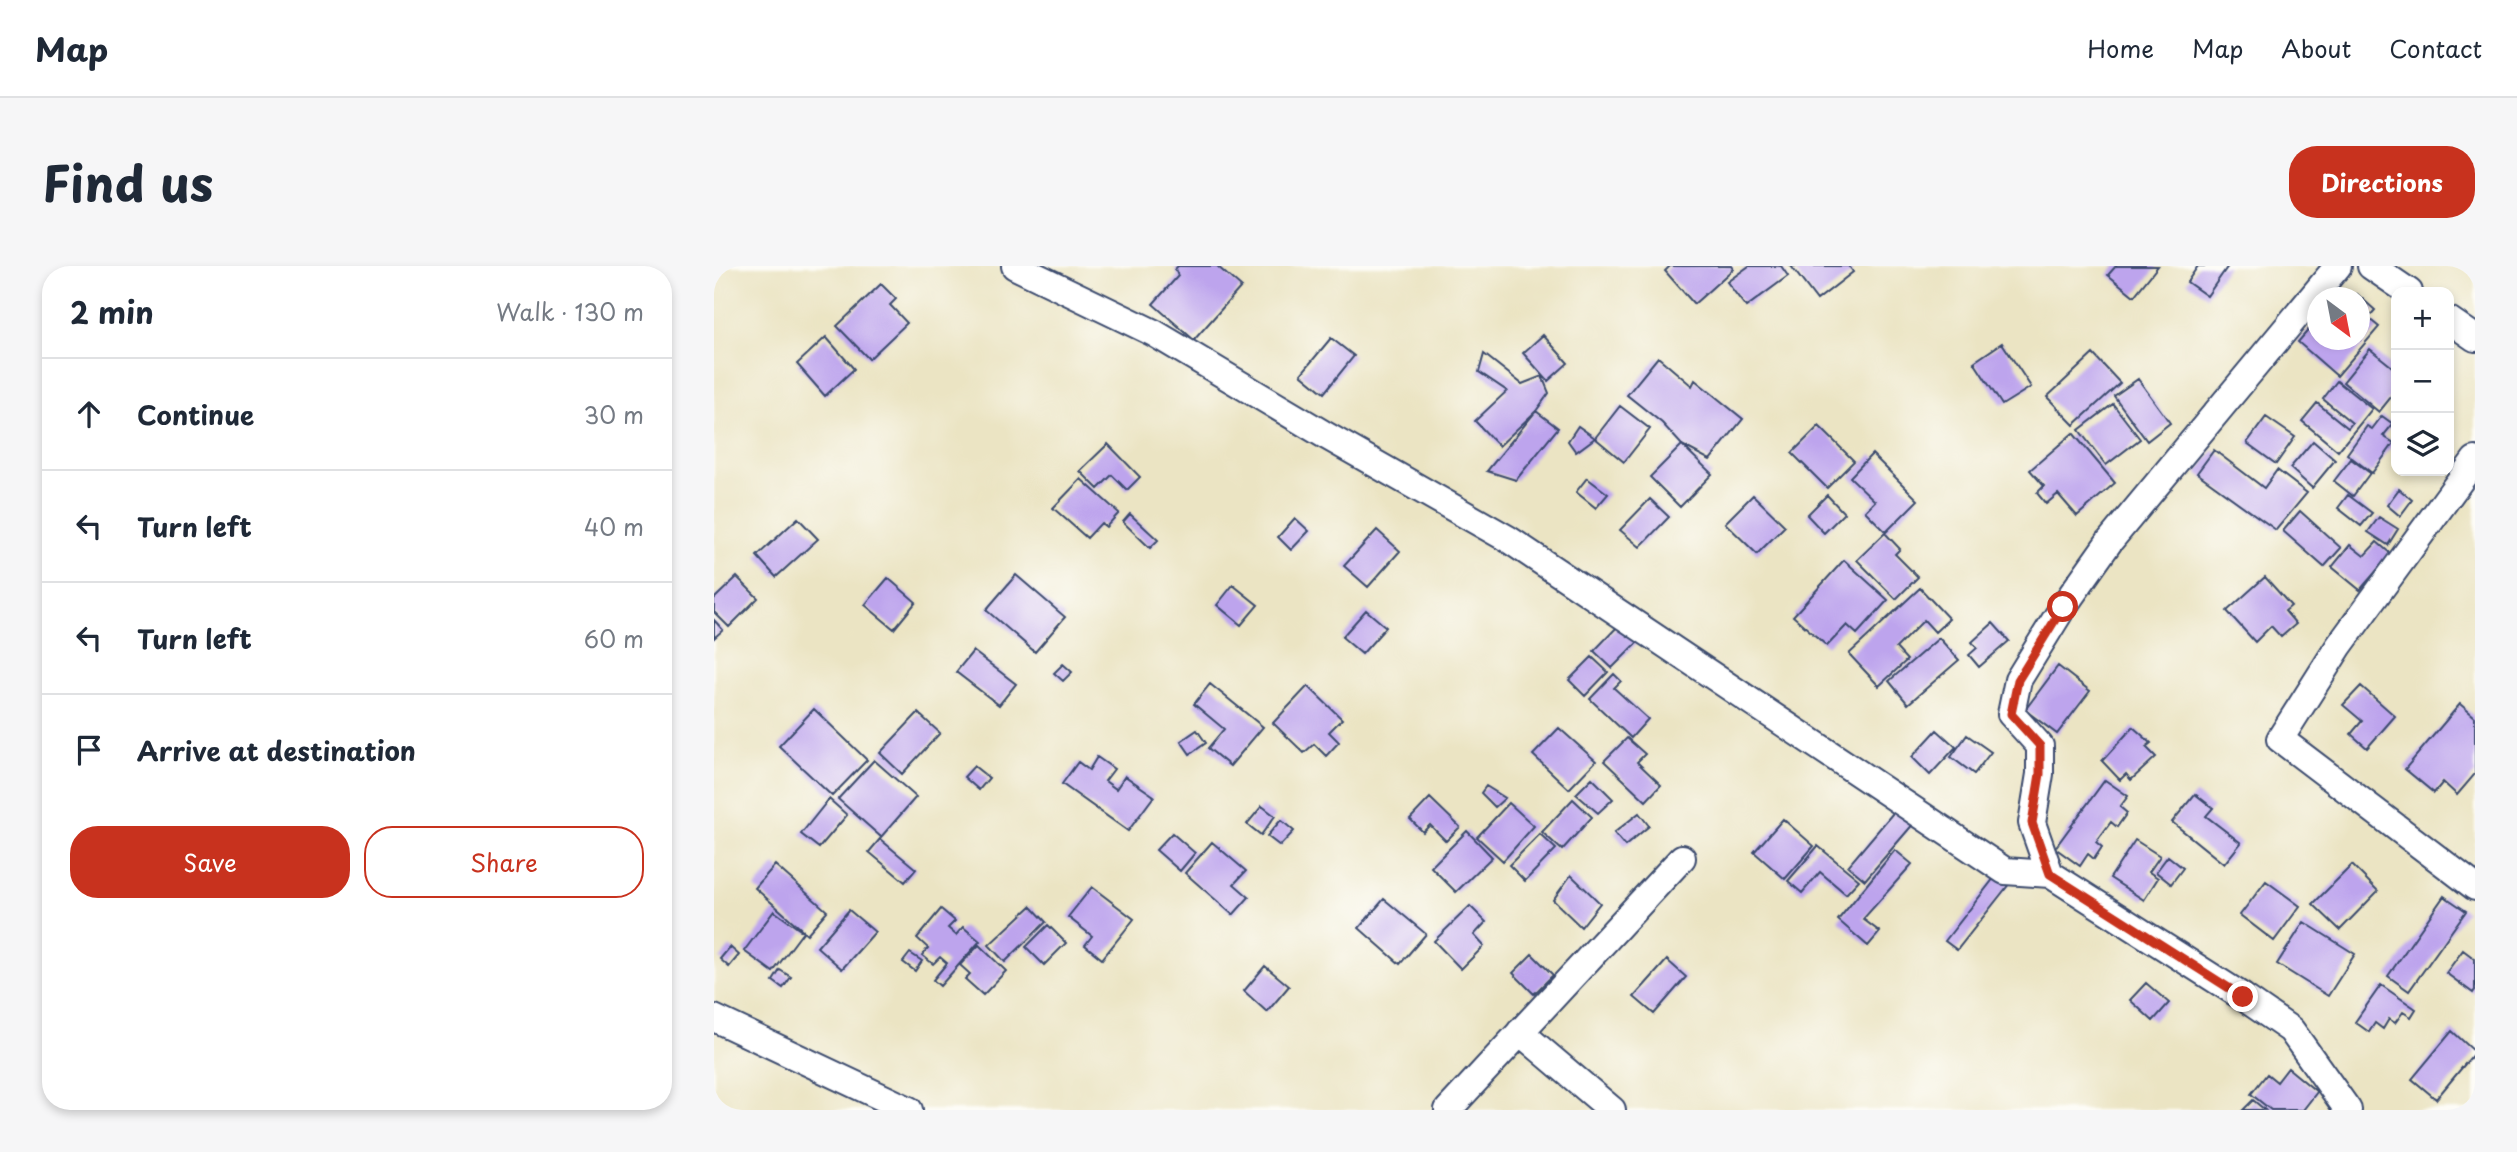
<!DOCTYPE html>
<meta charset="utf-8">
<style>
:root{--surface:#fff;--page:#f6f6f7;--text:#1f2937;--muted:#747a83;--line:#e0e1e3;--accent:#c8321e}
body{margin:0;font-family:"Playpen Sans",sans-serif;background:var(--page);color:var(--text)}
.controls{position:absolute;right:21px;top:21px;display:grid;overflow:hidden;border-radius:14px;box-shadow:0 4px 10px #0003}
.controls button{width:63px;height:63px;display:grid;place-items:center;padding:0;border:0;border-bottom:2px solid var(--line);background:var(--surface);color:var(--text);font:35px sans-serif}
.compass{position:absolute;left:1593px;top:21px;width:63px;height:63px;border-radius:50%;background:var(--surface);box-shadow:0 4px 10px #0003;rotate:148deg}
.stop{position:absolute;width:21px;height:21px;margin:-16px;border:5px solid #c8321e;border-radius:50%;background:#fff}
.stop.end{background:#c8321e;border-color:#fff;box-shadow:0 2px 7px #0008}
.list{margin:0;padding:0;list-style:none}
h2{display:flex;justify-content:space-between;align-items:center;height:91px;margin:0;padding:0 28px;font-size:30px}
h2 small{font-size:23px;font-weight:400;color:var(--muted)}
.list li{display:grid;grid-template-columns:46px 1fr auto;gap:21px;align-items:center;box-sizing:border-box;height:112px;padding:0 28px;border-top:2px solid var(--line)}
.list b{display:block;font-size:26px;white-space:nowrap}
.list em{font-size:23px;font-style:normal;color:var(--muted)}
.actions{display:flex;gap:14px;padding:21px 28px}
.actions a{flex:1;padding:16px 0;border:2px solid var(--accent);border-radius:28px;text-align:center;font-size:24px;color:var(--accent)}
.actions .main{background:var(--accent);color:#fff}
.icon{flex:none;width:38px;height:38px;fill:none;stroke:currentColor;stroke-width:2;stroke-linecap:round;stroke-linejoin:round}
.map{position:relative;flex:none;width:1761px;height:844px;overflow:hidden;border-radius:28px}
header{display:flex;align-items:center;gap:42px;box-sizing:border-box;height:98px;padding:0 35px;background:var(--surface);border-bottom:2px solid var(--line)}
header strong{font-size:33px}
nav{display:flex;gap:38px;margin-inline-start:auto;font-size:24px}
.intro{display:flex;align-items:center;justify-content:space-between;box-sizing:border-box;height:168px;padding:0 42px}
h1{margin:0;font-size:49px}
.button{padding:18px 32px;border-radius:28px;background:var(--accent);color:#fff;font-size:24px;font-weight:700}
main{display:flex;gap:42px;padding:0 42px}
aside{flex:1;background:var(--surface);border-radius:28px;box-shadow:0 4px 10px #0003}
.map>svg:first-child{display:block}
.building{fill:#bda4ed}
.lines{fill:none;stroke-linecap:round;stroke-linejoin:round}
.street-casing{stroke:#3a4a6d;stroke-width:30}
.street{stroke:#fff;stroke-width:26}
.route{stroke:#c8321e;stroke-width:9}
</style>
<header>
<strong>Map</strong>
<nav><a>Home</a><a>Map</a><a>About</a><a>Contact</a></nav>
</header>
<div class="intro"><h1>Find us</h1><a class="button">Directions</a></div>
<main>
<aside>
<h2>2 min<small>Walk · 130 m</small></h2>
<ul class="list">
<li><svg class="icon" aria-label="ahead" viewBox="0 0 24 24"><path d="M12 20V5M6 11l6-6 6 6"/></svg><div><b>Continue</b></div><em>30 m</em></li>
<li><svg class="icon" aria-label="left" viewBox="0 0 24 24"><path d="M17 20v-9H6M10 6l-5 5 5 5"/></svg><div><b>Turn left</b></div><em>40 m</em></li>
<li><svg class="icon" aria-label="left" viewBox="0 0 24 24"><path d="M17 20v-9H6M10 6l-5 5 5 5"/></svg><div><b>Turn left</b></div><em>60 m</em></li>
<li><svg class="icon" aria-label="arrive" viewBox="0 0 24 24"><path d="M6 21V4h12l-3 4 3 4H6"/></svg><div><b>Arrive at destination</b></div></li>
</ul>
<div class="actions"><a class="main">Save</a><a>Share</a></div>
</aside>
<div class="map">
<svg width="1761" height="844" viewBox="0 0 1761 844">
<rect width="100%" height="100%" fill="#fdfcf7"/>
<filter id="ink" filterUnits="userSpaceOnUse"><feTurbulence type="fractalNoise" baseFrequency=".0143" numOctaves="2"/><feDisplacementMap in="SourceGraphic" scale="14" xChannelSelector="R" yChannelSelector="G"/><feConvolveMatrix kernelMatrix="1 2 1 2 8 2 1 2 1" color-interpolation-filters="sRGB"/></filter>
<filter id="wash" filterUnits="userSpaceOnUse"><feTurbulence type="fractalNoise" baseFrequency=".00686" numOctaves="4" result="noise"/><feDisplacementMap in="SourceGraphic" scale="28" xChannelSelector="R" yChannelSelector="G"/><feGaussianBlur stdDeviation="1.57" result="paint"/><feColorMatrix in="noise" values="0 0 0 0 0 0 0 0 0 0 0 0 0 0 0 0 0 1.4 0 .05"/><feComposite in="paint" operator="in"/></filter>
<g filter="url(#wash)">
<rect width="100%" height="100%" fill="#ebe4c3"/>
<g id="blocks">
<path class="building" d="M464,0H503L527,21L480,74L439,38L464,10L461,3Z
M956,0H1017L1019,3L980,38L951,5Z
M1035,0H1067L1074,10L1032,41L1013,16Z
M1077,0H1135L1139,6L1103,34Z
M1402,0H1444L1420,30L1394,9Z
M1484,0H1514L1493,30L1473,16Z
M167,18L182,33L176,39L193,57L155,93L123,60Z
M1643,28L1661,44L1654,52L1665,61L1623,110L1584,76L1604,53V74H1646V32H1641Z
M829,69L854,97L834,115L809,87Z
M112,71L140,103L111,130L83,98Z
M617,72L640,90L610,127L587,108Z
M1288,77L1317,121L1288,139L1260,96Z
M1656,83L1682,104V125L1665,146L1629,116Z
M770,88L808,118L828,110L835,127L822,145L844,162L802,214L773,205L822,145L785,180L761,155L793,125L765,106Z
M1379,88L1406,117L1360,159L1333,131Z
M944,91L978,120L981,114L1029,153L996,194L968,179L998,208L966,241L936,211L968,179L948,157L913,129Z
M1424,113L1456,157L1433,175L1400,130Z
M1623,115L1658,143L1624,185L1588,155L1603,137L1634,162L1638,157L1609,133Z
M1399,138L1426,173L1392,199L1365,164Z
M906,140L936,163L910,196L881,172L862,186L854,175L864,160L881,172Z
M1668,150L1679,158L1669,170L1680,177L1658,207L1633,188L1653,160L1658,163Z
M1552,151L1581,171L1562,198L1533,177Z
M1105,160L1140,195L1113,222L1078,187Z
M1359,167L1401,217L1363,250L1344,228L1332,238L1323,227L1330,220L1316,204Z
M1599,175L1621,194L1598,222L1576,202Z
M394,178L426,211L413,224L398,209L384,223L366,205Z
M1500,184L1550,222L1563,204L1593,227L1562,264L1483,207Z
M1158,188L1204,234L1172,266L1151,245L1161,235L1136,211Z
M1637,193L1656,207L1639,230L1620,215Z
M873,212L894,228L882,242L862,226Z
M367,213L405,247L392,261L387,257L373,272L339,242Z
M1685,223L1698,234L1686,250L1673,239Z
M1039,229L1071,260L1043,288L1011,257Z
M1113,229L1130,247L1110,267L1093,249Z
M1634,229L1658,247L1647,260L1624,242Z
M936,233L955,251L926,281L906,264Z
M1586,245L1627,282L1610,301L1569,265Z
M416,248L444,274L436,282L409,256Z
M1665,251L1684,263L1674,279L1654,266Z
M84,252L104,273L62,311L43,290Z
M581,252L595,265L577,284L564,271Z
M663,264L686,285L654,321L630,300Z
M1171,267L1186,283L1181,288L1204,311L1182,333L1143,294Z
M1663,276L1677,288L1646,324L1618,301L1636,279L1650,290Z
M1130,294L1174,334L1143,368L1133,359L1113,380L1079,350Z
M302,309L351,351L321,386L272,344Z
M23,311L44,332L15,361L0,346V333Z
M1551,311L1577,340L1571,345L1582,358L1567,371L1557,360L1541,376L1513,345Z
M174,312L202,336L180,363L151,339Z
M519,319L544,339L527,359L503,339Z
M1206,322L1235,353L1221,366L1210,354L1182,382L1193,394L1165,420L1135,388Z
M652,344L672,361L648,388L628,371Z
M0,354L9,364L0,372Z
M907,357L925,375L898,402L880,385Z
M1279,357L1295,375L1265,401L1255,389L1263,382L1258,376Z
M1225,372L1245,394L1194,438L1175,415Z
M259,385L302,418L285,439L242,406Z
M878,391L894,406L871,430L855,414Z
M349,398L358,406L349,415L340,407Z
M1344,400L1376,425L1343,468L1311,444Z
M900,408L907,415L900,422L934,453L917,472L876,433Z
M496,418L549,461L516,500L494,482L510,463L480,438Z
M594,420L628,453L615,466L625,476L612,490L600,478L590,487L559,457Z
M1647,420L1681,450L1653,482L1637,468L1648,455L1629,439Z
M1746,438L1761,451V508L1743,529L1729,516L1720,527L1691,503Z
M100,443L153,494L118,530L65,480Z
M204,447L226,467L188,508L166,487Z
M1419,461L1437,477L1432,481L1442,491L1417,514L1412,508L1406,514L1388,495Z
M845,462L882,495L855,523L819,489Z
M483,464L492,477L476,488L467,475Z
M1223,464L1242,481L1216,509L1198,491Z
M1253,469L1277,486L1260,508L1237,491Z
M913,472L931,488L923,496L947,519L932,535L890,495Z
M383,491L400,503L391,515L402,523L411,510L440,530L414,565L348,518L364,496L375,504Z
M160,494L202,531L167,571L124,533Z
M260,500L275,512L265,524L250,511Z
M878,512L899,533L884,547L862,528Z
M1391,514L1414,530L1406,541L1413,547L1403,561L1397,556L1382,576L1388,581L1380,593L1374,588L1366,600L1341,582Z
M772,520L791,532L781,541L767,527Z
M1481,528L1499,542L1492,550L1527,577L1510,598L1458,556Z
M716,532L746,561L732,575L716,559L709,566L696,553Z
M115,533L133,549L105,582L87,568Z
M859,533L878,551L848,584L828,566Z
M795,537L820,560L789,595L763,571Z
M548,540L561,550L547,569L533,558Z
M1184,541L1201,556L1151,614L1134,600Z
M925,547L935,560L911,580L900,567Z
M1069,553L1100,580L1071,613L1040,586Z
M567,554L580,565L566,580L553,570Z
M753,565L778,591L742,626L717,601Z
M458,567L481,587L466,605L442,584Z
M826,568L842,583L811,615L795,599Z
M166,573L202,603L191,616L155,586Z
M1421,574L1446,590L1435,606L1444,612L1430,634L1396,612Z
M498,576L532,605L520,618L535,631L519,649L471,607Z
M1104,580L1145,614L1132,628L1106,606L1088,627L1074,615Z
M1181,584L1198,598L1149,653L1166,666L1154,680L1124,654Z
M1454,590L1469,602L1457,618L1442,606Z
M61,599L113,645L93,668L41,622Z
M1638,599L1664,625L1626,664L1599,638Z
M1284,607L1296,617L1243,684L1231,675Z
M857,609L886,637L867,661L839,634Z
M1552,615L1586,640L1560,675L1526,649Z
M378,621L420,653L388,693L371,679L378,670L354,651Z
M1730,630L1752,645L1695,725L1674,710Z
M670,633L712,668L686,698L645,662Z
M317,640L332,656L291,696L275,679Z
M756,640L772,656L760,669L770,680L747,703L720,675Z
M227,643L241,655L234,662L242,669L249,661L266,675L226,720L219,714L233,697L226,691L219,698L208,689L214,682L203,672Z
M135,644L161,666L128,703L103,681Z
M60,645L89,666L59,706L30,685Z
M1590,656L1641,688L1614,730L1563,698Z
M334,659L352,677L330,699L312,681Z
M265,679L292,705L269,729L251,713L256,708L246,699Z
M16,681L25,689L15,701L6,693Z
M1749,684L1761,693V724L1759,727L1732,707Z
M196,687L208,695L201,705L189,696Z
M818,688L839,709L820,728L799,707Z
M953,694L972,711L940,748L920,731Z
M551,700L575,720L553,746L530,725Z
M66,704L77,711L69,722L59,715Z
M1432,717L1455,737L1439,755L1416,734Z
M1667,719L1702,743L1697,751L1689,746L1681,757L1675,753L1669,763L1661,757L1655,766L1641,756Z
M1738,765L1761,786L1722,833L1698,813Z
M1574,802L1603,826L1589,844H1557L1537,828L1553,808L1563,816Z
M1539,834L1551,844H1529Z"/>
</g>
</g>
<g filter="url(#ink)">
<use href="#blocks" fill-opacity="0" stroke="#3a4a6d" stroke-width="2"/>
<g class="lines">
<defs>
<path id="street" d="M301,0L440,67L611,169L794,273L1291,605L1336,608L1529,731L1577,764L1634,844
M1657,0L1695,26
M1735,54L1761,72
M1761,194L1625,380L1566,473L1761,621
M1336,608L1318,557L1326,508V480L1297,448L1304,414L1349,341L1395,276L1624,0
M0,752L195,844
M806,766L898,844
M734,844L968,592"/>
</defs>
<use href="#street" class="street-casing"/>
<use href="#street" class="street"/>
</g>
</g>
<g class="lines" filter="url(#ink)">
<path class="route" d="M1349,341L1304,414L1297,448L1326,480V508L1318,557L1336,608L1529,731"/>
</g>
</svg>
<div class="controls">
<button>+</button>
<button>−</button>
<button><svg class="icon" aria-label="layers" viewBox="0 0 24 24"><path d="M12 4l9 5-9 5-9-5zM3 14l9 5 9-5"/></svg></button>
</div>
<svg class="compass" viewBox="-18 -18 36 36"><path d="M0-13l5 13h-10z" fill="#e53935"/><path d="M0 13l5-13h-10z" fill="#747a83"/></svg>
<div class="stop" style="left:1349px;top:341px"></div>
<div class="stop end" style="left:1529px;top:731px"></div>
</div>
</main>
